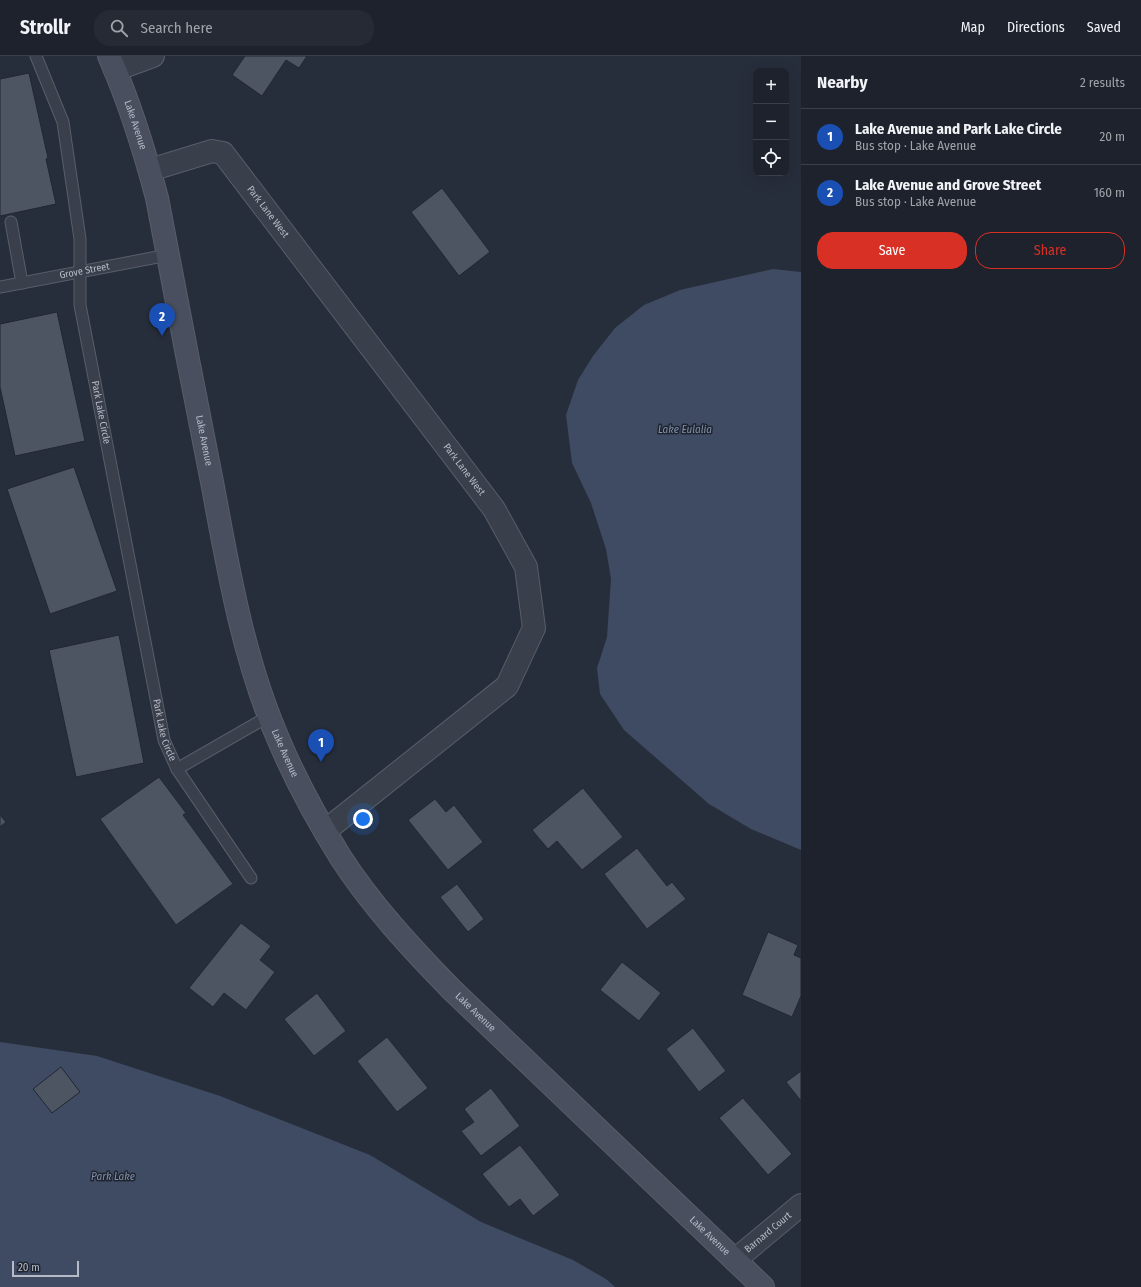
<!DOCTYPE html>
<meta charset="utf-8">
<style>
:root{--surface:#1d222c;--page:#252a34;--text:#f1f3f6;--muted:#a0a4a9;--line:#3b3f48;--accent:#d93025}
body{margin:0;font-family:"Fira Sans Condensed",sans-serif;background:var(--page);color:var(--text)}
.controls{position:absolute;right:12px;top:12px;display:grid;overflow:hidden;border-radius:8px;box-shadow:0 4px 16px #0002}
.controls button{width:36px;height:36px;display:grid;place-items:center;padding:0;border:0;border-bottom:1px solid var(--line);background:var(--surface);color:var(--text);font:20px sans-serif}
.scale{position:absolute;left:12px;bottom:10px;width:67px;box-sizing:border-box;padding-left:4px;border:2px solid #b6bbc7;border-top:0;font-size:11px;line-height:14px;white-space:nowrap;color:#b6bbc7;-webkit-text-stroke:3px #1f2530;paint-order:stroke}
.you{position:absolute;left:363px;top:763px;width:14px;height:14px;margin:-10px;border:3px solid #fff;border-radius:50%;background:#1a73e8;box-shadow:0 0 0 6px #1a73e833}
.badge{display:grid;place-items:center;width:26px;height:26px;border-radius:50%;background:var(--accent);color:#fff;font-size:13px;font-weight:700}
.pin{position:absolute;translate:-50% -33px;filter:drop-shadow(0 1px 2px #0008)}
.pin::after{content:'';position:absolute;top:21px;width:14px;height:12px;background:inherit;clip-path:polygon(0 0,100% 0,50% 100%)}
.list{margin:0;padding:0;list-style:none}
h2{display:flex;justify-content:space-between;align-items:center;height:52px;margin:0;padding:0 16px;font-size:17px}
h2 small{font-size:13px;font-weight:400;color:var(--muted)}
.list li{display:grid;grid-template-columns:26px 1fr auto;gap:12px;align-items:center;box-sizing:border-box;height:56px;padding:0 16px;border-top:1px solid var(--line)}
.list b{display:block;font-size:15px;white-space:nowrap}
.list p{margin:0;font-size:13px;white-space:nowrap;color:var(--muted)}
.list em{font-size:13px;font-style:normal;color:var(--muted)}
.actions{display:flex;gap:8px;padding:12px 16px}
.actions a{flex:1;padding:9px 0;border:1px solid var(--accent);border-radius:16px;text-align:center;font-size:14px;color:var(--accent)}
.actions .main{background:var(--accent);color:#fff}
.icon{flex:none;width:22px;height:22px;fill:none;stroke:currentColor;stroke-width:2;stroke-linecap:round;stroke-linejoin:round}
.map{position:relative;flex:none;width:801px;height:1231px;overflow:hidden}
header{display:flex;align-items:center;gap:24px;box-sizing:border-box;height:56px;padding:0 20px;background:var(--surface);border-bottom:1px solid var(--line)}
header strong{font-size:19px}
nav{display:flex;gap:22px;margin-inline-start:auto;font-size:14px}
.search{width:280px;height:36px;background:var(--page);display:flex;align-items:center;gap:10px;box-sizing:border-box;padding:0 14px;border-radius:16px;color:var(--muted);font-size:15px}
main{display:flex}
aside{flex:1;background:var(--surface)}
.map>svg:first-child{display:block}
.water{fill:#3f4b62}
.building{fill:#4d5563;stroke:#212732}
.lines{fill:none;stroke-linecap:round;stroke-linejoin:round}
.lane-casing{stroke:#585e69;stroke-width:13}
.street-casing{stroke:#585e69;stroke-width:24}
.secondary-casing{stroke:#585e69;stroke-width:24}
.lane{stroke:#3a404b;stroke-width:11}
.street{stroke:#3a404b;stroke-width:22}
.secondary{stroke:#494f5e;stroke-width:22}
.labels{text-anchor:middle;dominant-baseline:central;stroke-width:3;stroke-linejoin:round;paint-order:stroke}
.street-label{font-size:10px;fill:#b6bbc7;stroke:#1f2530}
.water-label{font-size:11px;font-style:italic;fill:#8290aa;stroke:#1f2530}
</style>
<header>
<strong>Strollr</strong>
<div class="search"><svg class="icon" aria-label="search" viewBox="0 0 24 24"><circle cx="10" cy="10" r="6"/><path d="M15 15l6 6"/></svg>Search here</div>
<nav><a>Map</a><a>Directions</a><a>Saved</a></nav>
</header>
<main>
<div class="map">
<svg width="801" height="1231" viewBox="0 0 801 1231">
<rect width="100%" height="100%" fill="#272e3b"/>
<path class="water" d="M773,213L801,216V794L751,773L709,748L624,674L600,638L597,612L607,581L611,523L606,493L591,447L572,407L566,359L578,324L593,300L615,272L644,249L680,234Z
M0,986L97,1000L220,1040L370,1099L481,1166L573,1204L606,1223L615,1231H0Z"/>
<path class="building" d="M245,0H307L299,12L286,4L262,40L232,19Z
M29,17L48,102L46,103L56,148L0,160V23Z
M442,132L490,196L459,220L411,156Z
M57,256L85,385L15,400L0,331V268Z
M74,411L117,535L50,558L7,433Z
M119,579L144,707L76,721L49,594Z
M159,721L186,757L183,759L233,828L176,869L100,763Z
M583,732L623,781L582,814L557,785L548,793L532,774Z
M435,743L446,756L454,749L483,786L448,814L408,764Z
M0,759L6,766L0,771Z
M637,792L667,830L672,826L686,843L647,873L604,818Z
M457,828L484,863L468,876L440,841Z
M241,867L271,890L260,904L275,916L246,954L224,937L213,951L189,932Z
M768,876L798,889L794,899L801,902V940L792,961L742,939Z
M622,906L661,937L639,965L600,934Z
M317,937L346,975L314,1000L284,963Z
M693,972L726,1015L699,1036L666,993Z
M387,981L428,1032L397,1056L357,1005Z
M61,1011L80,1036L52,1057L33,1033Z
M801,1015V1045L786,1026Z
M491,1032L520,1070L481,1100L461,1075L474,1066L464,1053Z
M743,1042L792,1098L768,1119L719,1062Z
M520,1089L560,1139L533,1160L520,1143L509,1151L482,1118Z"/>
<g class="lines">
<defs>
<g id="lane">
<path id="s1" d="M36,0L63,66L80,183V249L164,684L177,713L251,822"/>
<path d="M11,166L22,227"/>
<path id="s2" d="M0,231L168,199"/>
<path d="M177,713L269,660"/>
</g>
<g id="street">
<path d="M115,14L153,0"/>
<path id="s3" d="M150,114L212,95L223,97L494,453L526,511L534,572L507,630L325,775"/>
<path id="s4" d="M735,1204L801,1149"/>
</g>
<g id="secondary">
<path id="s5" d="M109,0C129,45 144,93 157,142C175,238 194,335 213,431C229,518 244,606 280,687C297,727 318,765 341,802C372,850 412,893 452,934L763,1231"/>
</g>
</defs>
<use href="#lane" class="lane-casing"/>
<use href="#street" class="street-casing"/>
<use href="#secondary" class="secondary-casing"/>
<use href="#lane" class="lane"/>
<use href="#street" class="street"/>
<use href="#secondary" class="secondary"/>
</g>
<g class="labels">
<g class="street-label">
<text stroke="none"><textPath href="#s5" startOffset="74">Lake Avenue</textPath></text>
<text stroke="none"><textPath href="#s3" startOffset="150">Park Lane West</textPath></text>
<text stroke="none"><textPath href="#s2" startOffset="86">Grove Street</textPath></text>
<text stroke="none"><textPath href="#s1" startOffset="365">Park Lake Circle</textPath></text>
<text stroke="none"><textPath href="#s5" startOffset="397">Lake Avenue</textPath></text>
<text stroke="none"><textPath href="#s3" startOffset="474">Park Lane West</textPath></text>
<text stroke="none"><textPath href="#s1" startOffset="689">Park Lake Circle</textPath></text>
<text stroke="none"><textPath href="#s5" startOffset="721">Lake Avenue</textPath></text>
<text stroke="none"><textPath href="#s5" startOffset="1045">Lake Avenue</textPath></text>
<text stroke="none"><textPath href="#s4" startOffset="43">Barnard Court</textPath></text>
<text stroke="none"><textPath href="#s5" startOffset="1369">Lake Avenue</textPath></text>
</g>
<g class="water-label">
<text x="685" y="373">Lake Eulalia</text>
<text x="113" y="1120">Park Lake</text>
</g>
</g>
</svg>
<div class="controls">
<button>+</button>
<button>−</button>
<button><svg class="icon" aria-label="locate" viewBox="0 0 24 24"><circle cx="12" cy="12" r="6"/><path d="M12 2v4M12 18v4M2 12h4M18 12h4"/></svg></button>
</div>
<div class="scale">20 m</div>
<div class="you"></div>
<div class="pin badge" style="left:321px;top:706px;background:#1a4fb4">1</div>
<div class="pin badge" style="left:162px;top:280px;background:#1a4fb4">2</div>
</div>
<aside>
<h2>Nearby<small>2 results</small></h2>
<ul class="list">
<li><span class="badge" style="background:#1a4fb4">1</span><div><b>Lake Avenue and Park Lake Circle</b><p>Bus stop · Lake Avenue</p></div><em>20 m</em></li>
<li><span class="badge" style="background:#1a4fb4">2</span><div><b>Lake Avenue and Grove Street</b><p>Bus stop · Lake Avenue</p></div><em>160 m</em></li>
</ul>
<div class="actions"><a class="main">Save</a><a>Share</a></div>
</aside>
</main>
